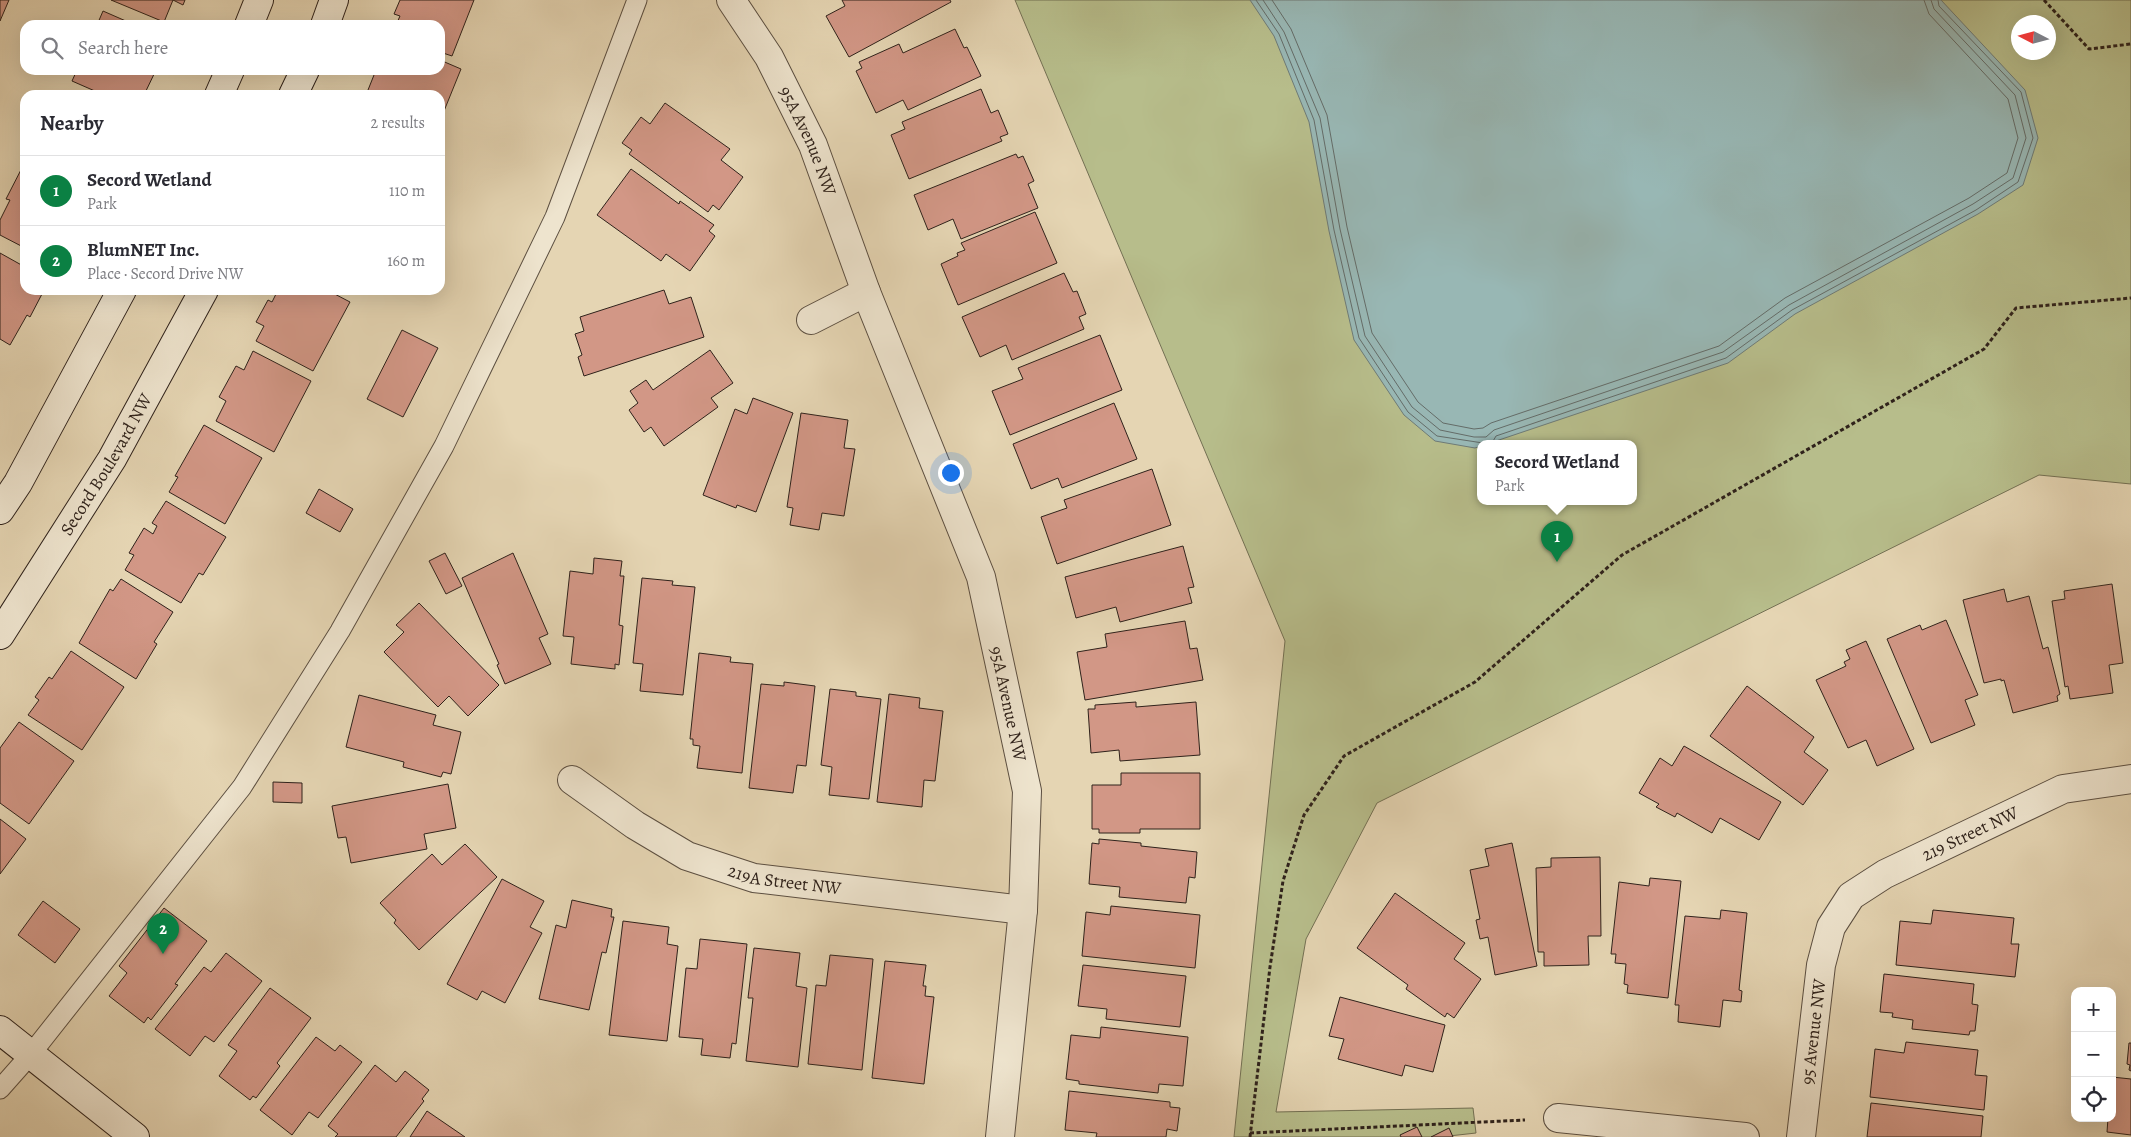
<!DOCTYPE html>
<meta charset="utf-8">
<style>
:root{--surface:#fff;--page:#f7f7f7;--text:#2b2b33;--muted:#7c7c81;--line:#e1e1e2;--accent:#0b8043}
body{margin:0;font-family:Alegreya,serif;background:var(--page);color:var(--text)}
.controls{position:absolute;right:15px;bottom:15px;display:grid;overflow:hidden;border-radius:10px;box-shadow:0 5px 20px #0002}
.controls button{width:45px;height:45px;display:grid;place-items:center;padding:0;border:0;border-bottom:1px solid var(--line);background:var(--surface);color:var(--text);font:25px sans-serif}
.compass{position:absolute;left:2011px;top:15px;width:45px;height:45px;border-radius:50%;background:var(--surface);box-shadow:0 5px 20px #0002;rotate:276deg}
.you{position:absolute;left:950px;top:472px;width:18px;height:18px;margin:-12px;border:4px solid #fff;border-radius:50%;background:#1a73e8;box-shadow:0 0 0 8px #1a73e833}
.badge{display:grid;place-items:center;width:32px;height:32px;border-radius:50%;background:var(--accent);color:#fff;font-size:16px;font-weight:700}
.pin{position:absolute;translate:-50% -41px;filter:drop-shadow(0 1px 2px #0008)}
.pin::after{content:'';position:absolute;top:26px;width:18px;height:15px;background:inherit;clip-path:polygon(0 0,100% 0,50% 100%)}
.popup{position:absolute;left:1477px;top:440px;width:160px;height:65px;box-sizing:border-box;display:grid;place-content:center;border-radius:10px;background:var(--surface);filter:drop-shadow(0 1px 4px #0005);font-size:16px;white-space:nowrap;color:var(--muted)}
.popup b{font-size:19px;color:var(--text)}
.popup::after{content:'';position:absolute;left:50%;top:100%;margin-left:-10px;border:10px solid transparent;border-top-color:var(--surface)}
.list{margin:0;padding:0;list-style:none}
h2{display:flex;justify-content:space-between;align-items:center;height:65px;margin:0;padding:0 20px;font-size:21px}
h2 small{font-size:16px;font-weight:400;color:var(--muted)}
.list li{display:grid;grid-template-columns:32px 1fr auto;gap:15px;align-items:center;box-sizing:border-box;height:70px;padding:0 20px;border-top:1px solid var(--line)}
.list b{display:block;font-size:19px;white-space:nowrap}
.list p{margin:0;font-size:16px;white-space:nowrap;color:var(--muted)}
.list em{font-size:16px;font-style:normal;color:var(--muted)}
.icon{flex:none;width:28px;height:28px;fill:none;stroke:currentColor;stroke-width:2;stroke-linecap:round;stroke-linejoin:round}
.map{position:relative;flex:none;width:2131px;height:1137px;overflow:hidden}
.search{position:absolute;background:var(--surface);box-shadow:0 5px 20px #0002;left:20px;top:20px;width:425px;height:55px;display:flex;align-items:center;gap:12px;box-sizing:border-box;padding:0 18px;border-radius:15px;color:var(--muted);font-size:19px}
.panel{position:absolute;background:var(--surface);box-shadow:0 5px 20px #0002;left:20px;top:90px;width:425px;height:205px;border-radius:15px}
.map>svg:first-child{display:block}
.green{fill:#b7bd8b;stroke:#737053;fill-rule:evenodd}
.water{fill:#98b7b4;stroke:#6e7b77}
.lines{fill:none;stroke-linecap:round;stroke-linejoin:round}
.shore{stroke:#646c68;stroke-width:1}
.building{fill:#d29786;stroke:#2f221b}
.lane-casing{stroke:#5c4f41;stroke-width:21}
.street-casing{stroke:#5c4f41;stroke-width:30}
.secondary-casing{stroke:#2f221b;stroke-width:30}
.path{stroke:#2f221b;stroke-width:3;stroke-dasharray:4 2.5;stroke-linecap:butt}
.lane{stroke:#eee4ce;stroke-width:19}
.street{stroke:#eee4ce;stroke-width:28}
.secondary{stroke:#eee4ce;stroke-width:28}
.labels{text-anchor:middle;dominant-baseline:central;stroke-width:4;stroke-linejoin:round;paint-order:stroke}
.street-label{font-size:18px;fill:#2f221b;stroke:#eee4ce}
</style>
<div class="map">
<svg width="2131" height="1137" viewBox="0 0 2131 1137">
<rect width="100%" height="100%" fill="#e5d5b3"/>
<filter id="stains"><feTurbulence type="fractalNoise" baseFrequency=".004" numOctaves="4"/><feColorMatrix values="0 0 0 0 .2 0 0 0 0 .09 0 0 0 0 .02 0 0 0 .5 -.17"/></filter>
<radialGradient id="worn" r=".72"><stop offset=".6" stop-color="#630" stop-opacity="0"/><stop offset="1" stop-color="#630" stop-opacity=".3"/></radialGradient>
<path class="green" d="M1015,0H2131V484L2039,475L1377,803L1306,939L1276,1112L1473,1108L1476,1133L1440,1137H1234L1285,641ZM2018,22H2048V52H2018ZM1481,443H1633V501H1481Z"/>
<path class="water" d="M1250,0H1941L2025,90L2038,138L2023,185L1978,214L1795,314L1728,363L1490,443H1481V446L1475,448L1435,441L1404,415L1354,340L1329,231L1309,122L1274,36Z"/>
<g class="lines">
<path class="shore" d="M1256,0L1279,34L1314,120L1334,230L1359,338L1408,412L1437,436L1483,443
M1263,0L1284,32L1320,118L1340,229L1365,336L1412,407L1440,430L1474,437H1486L1494,430L1723,352L1789,305L1973,204L2013,178L2026,138L2015,95L1934,9L1931,0
M1272,0L1291,29L1327,115L1347,227L1372,333L1418,402L1443,423L1474,429L1483,428L1491,423L1719,346L1785,298L1969,198L2007,173L2018,138L2008,99L1929,14L1924,0
M1492,443L1496,436L1726,358L1792,310L1976,210L2018,182L2033,138L2021,92L1939,6L1938,0"/>
</g>
<path class="building" d="M0,0H9L0,21Z
M111,0H185L183,5L173,0L164,22Z
M400,0H474L452,56L440,52V25H396L400,16L394,14Z
M842,0H950L951,2L849,57L826,16L845,6Z
M103,11L135,25H97Z
M955,29L964,48L967,47L981,76L908,110L903,100L876,113L856,71L862,68L859,62L899,44L903,53Z
M440,60L461,69L444,111L440,110V95H366L376,70L389,74L390,70H440Z
M77,70H156L144,95H104L72,81Z
M981,89L991,113L998,110L1008,134L1000,137L1002,141L909,179L891,135L905,129L902,122Z
M665,103L730,149L721,160L743,177L719,210L713,205L708,212L629,154L632,150L622,143L641,117L650,124Z
M1016,154L1018,158L1023,156L1034,181L1028,184L1038,208L961,239L953,219L928,230L914,195Z
M25,162V248L0,235V220L10,200L6,199Z
M631,169L679,204L680,201L714,225L709,231L715,236L690,271L666,254L661,261L597,215Z
M1035,212L1057,263L958,305L941,264L958,256L957,253L965,250L961,243Z
M0,253L25,267V290H37L42,294L30,317L27,315L10,345L0,339Z
M1064,273L1073,292L1077,291L1086,314L1079,317L1084,329L1012,360L1006,345L980,357L962,317Z
M278,290H327L350,302L313,371L256,341L264,326L256,322L268,300L272,302Z
M664,290L669,304L691,297L704,337L584,376L578,357L582,355L575,334L584,331L580,317Z
M402,330L438,348L403,417L367,399Z
M1100,335L1122,390L1010,435L992,391L1023,379L1018,368Z
M710,350L733,383L711,398L718,407L664,446L651,427L644,432L629,410L638,403L630,391L646,380L653,390Z
M253,351L311,381L274,452L216,421L226,401L219,397L236,366L244,370Z
M753,398L793,413L756,512L737,505L736,508L703,495L735,409L747,414Z
M1114,403L1137,459L1062,488L1058,478L1031,489L1013,444Z
M801,413L848,420L844,448L855,449L844,516L822,513L819,530L790,525L793,508L787,507Z
M204,425L262,458L225,524L169,492L178,477L175,476Z
M1152,469L1171,525L1057,564L1041,517L1067,508L1064,500Z
M319,489L353,509L340,532L306,513Z
M166,501L226,537L203,575L199,573L181,603L125,570L134,555L129,553L144,528L153,534L157,526L152,523Z
M1183,546L1194,587L1188,588L1192,603L1120,622L1116,607L1076,618L1065,577Z
M445,553L462,586L446,594L429,561Z
M513,553L548,634L539,638L551,664L505,684L497,665L499,664L462,578Z
M594,558L622,561L620,576H624L619,625L623,626L619,665L615,664V669L571,664L574,637L563,636L570,571L593,574Z
M642,578L673,581L672,585L695,587L683,695L640,691L643,664L633,663Z
M121,579L173,612L154,642L157,644L136,679L79,643L110,589L113,591Z
M2112,584L2123,663L2109,665L2113,693L2070,699L2068,686L2065,687L2052,601L2065,599L2064,591Z
M2004,589L2007,602L2029,596L2043,649L2048,647L2060,694L2057,696L2058,701L2013,713L2004,680L2001,681V679L1984,683L1963,600Z
M419,603L499,685L468,716L449,696L438,707L384,652L404,632L396,625Z
M1946,620L1978,695L1965,700L1975,725L1931,743L1887,639L1920,625L1922,630Z
M1185,621L1190,649L1197,648L1203,680L1085,700L1077,652L1107,647L1105,634Z
M1866,641L1914,749L1877,766L1866,740L1848,748L1816,680L1846,666L1844,662L1850,659L1846,650Z
M71,651L124,687L82,750L28,715L39,700L35,697L49,677L52,679Z
M699,653L731,657L730,662L753,664L742,773L697,768L700,746L693,745V739H690Z
M784,682L815,686L806,766L797,765L793,793L749,788L761,684L784,686Z
M1747,686L1814,737L1804,752L1828,770L1803,805L1710,736Z
M830,689L856,692V696L881,699L869,799L829,795L832,767L821,765Z
M889,694L920,698L919,708L943,711L935,781L924,780L922,807L877,802Z
M359,695L436,715L433,725L461,732L451,774L443,772L441,777L403,767L404,762L346,747Z
M1136,702V707L1196,702L1200,755L1120,761L1119,750L1091,753L1088,709H1095V705Z
M19,722L74,761L29,824L0,803V748Z
M1684,746L1781,802L1759,840L1720,818L1712,833L1677,813L1675,817L1656,807L1659,804L1639,793L1660,758L1672,766Z
M1121,773H1200V829H1140V833H1099V829H1092V785H1121Z
M273,782L302,783V803L273,802Z
M448,784L456,828L424,834L427,849L351,863L346,837L338,838L332,806Z
M0,819L26,839L0,874Z
M1099,839L1141,843V846L1197,852L1195,878L1189,877L1186,903L1119,897L1120,887L1089,884L1092,843L1099,844Z
M1512,843L1537,966L1495,975L1488,937L1480,939L1476,920L1480,919L1470,870L1489,866L1485,849Z
M465,844L497,877L419,950L394,923L396,920L380,903L432,854L442,865Z
M1600,857L1601,936H1588L1589,965L1544,966V952H1538L1536,868L1551,867V858Z
M1650,878L1681,881L1668,998L1627,993L1628,985L1624,984L1626,964L1615,963L1616,954H1611L1619,882L1649,886Z
M502,879L544,901L530,927L542,933L505,1003L482,991L477,1000L447,984Z
M1395,893L1465,943L1454,959L1481,979L1454,1018L1447,1013L1445,1017L1406,989L1408,985L1357,948Z
M572,900L612,909L611,917H614L606,953L602,952L589,1010L539,999L556,925L566,928Z
M43,901L80,929L55,963L18,935Z
M1111,906L1200,915L1195,968L1082,956L1086,912L1110,915Z
M164,908L207,941L175,984L178,985L151,1020L148,1017L144,1023L109,996L127,973L119,966Z
M1721,910L1747,913L1739,990L1742,991L1741,1002L1723,1000L1720,1027L1678,1022L1679,1005H1675L1685,916L1720,919Z
M1933,910L2014,918L2011,944H2019L2015,977L1896,965L1900,921L1931,924Z
M623,921L669,927L667,944L678,946L667,1041L609,1035Z
M700,939L747,944L736,1044L732,1043L730,1058L701,1055L703,1039L679,1037L686,968L697,969Z
M754,948L800,953L796,986L807,988L798,1067L746,1061L753,998H748Z
M226,953L262,981L214,1042L205,1036L190,1056L155,1029L204,967L211,972Z
M830,955L873,959L862,1070L808,1064L816,985L826,986Z
M885,961L926,965L923,986H926L925,996L934,997L924,1084L872,1078Z
M1083,965L1186,976L1180,1027L1106,1019L1107,1009L1078,1006Z
M1884,974L1974,984L1972,1004L1978,1005L1975,1031H1970L1969,1035L1912,1029L1913,1020L1892,1017L1893,1013L1880,1012Z
M270,988L311,1018L277,1063L280,1066L256,1098L253,1096L250,1100L219,1076L237,1051L228,1045Z
M1340,997L1445,1025L1433,1072L1405,1065L1402,1076L1338,1059L1344,1039L1329,1036Z
M1101,1027L1188,1037L1183,1086L1159,1084L1158,1093L1079,1084V1081L1066,1079L1071,1035L1100,1038Z
M316,1037L335,1051L340,1045L362,1062L318,1118L309,1112L292,1135L260,1110Z
M1906,1042L1978,1050L1975,1075L1987,1076L1984,1110L1870,1097L1875,1049L1904,1053Z
M2129,1043H2131V1071L2129,1070L2130,1065L2127,1064Z
M375,1065L396,1082L405,1071L429,1090L422,1099L424,1101L396,1137H335L338,1134L328,1126Z
M2112,1077L2131,1079V1135L2107,1132L2108,1118H2112Z
M1069,1091L1170,1102V1107L1180,1108L1177,1131L1167,1129L1166,1137H1096L1097,1133L1065,1130Z
M1871,1103L1983,1116L1981,1137H1867Z
M427,1111L465,1137H410Z
M1417,1127L1422,1137H1401L1400,1135Z
M1449,1128L1453,1137H1431Z"/>
<g class="lines">
<defs>
<path id="lane" d="M0,1089L31,1054L242,787L340,631L444,446L555,217L637,0"/>
<g id="street">
<path id="s1" d="M731,0L769,57L813,145L866,292L981,577L1027,791L1023,910L1000,1137"/>
<path d="M811,320L866,292"/>
<path id="s2" d="M572,780L635,825L687,856L754,878L1023,910"/>
<path d="M1558,1118L1745,1137"/>
<path id="s3" d="M1801,1137L1821,965L1831,927L1851,896L1885,874L2063,789L2131,779"/>
</g>
<g id="secondary">
<path d="M249,25L259,0"/>
<path d="M325,25L334,0"/>
<path d="M219,95L230,70"/>
<path d="M293,95L305,70"/>
<path d="M0,510L18,483L122,290"/>
<path id="s4" d="M0,635L112,459L204,290"/>
<path d="M0,1030L135,1137"/>
</g>
</defs>
<use href="#lane" class="lane-casing"/>
<use href="#street" class="street-casing"/>
<use href="#secondary" class="secondary-casing"/>
<path class="path" d="M2044,0L2089,49L2131,44
M1250,1133L1525,1120
M1250,1137L1270,967L1283,881L1304,815L1344,756L1475,682L1622,555L1984,349L2016,308L2131,298"/>
<use href="#lane" class="lane"/>
<use href="#street" class="street"/>
<use href="#secondary" class="secondary"/>
</g>
<g class="labels">
<g class="street-label">
<text stroke="none"><textPath href="#s1" startOffset="161">95A Avenue NW</textPath></text>
<text stroke="none"><textPath href="#s4" startOffset="201">Secord Boulevard NW</textPath></text>
<text stroke="none"><textPath href="#s1" startOffset="760">95A Avenue NW</textPath></text>
<text stroke="none"><textPath href="#s3" startOffset="384">219 Street NW</textPath></text>
<text stroke="none"><textPath href="#s2" startOffset="239">219A Street NW</textPath></text>
<text stroke="none"><textPath href="#s3" startOffset="106">95 Avenue NW</textPath></text>
</g>
</g>
<rect width="100%" height="100%" filter="url(#stains)"/>
<rect width="100%" height="100%" fill="url(#worn)"/>
</svg>
<div class="controls">
<button>+</button>
<button>−</button>
<button><svg class="icon" aria-label="locate" viewBox="0 0 24 24"><circle cx="12" cy="12" r="6"/><path d="M12 2v4M12 18v4M2 12h4M18 12h4"/></svg></button>
</div>
<svg class="compass" viewBox="-18 -18 36 36"><path d="M0-13l5 13h-10z" fill="#e53935"/><path d="M0 13l5-13h-10z" fill="#7c7c81"/></svg>
<div class="you"></div>
<div class="pin badge" style="left:1557px;top:562px">1</div>
<div class="popup"><b>Secord Wetland</b>Park</div>
<div class="pin badge" style="left:163px;top:954px">2</div>
<div class="search"><svg class="icon" aria-label="search" viewBox="0 0 24 24"><circle cx="10" cy="10" r="6"/><path d="M15 15l6 6"/></svg>Search here</div>
<section class="panel">
<h2>Nearby<small>2 results</small></h2>
<ul class="list">
<li><span class="badge">1</span><div><b>Secord Wetland</b><p>Park</p></div><em>110 m</em></li>
<li><span class="badge">2</span><div><b>BlumNET Inc.</b><p>Place · Secord Drive NW</p></div><em>160 m</em></li>
</ul>
</section>
</div>
